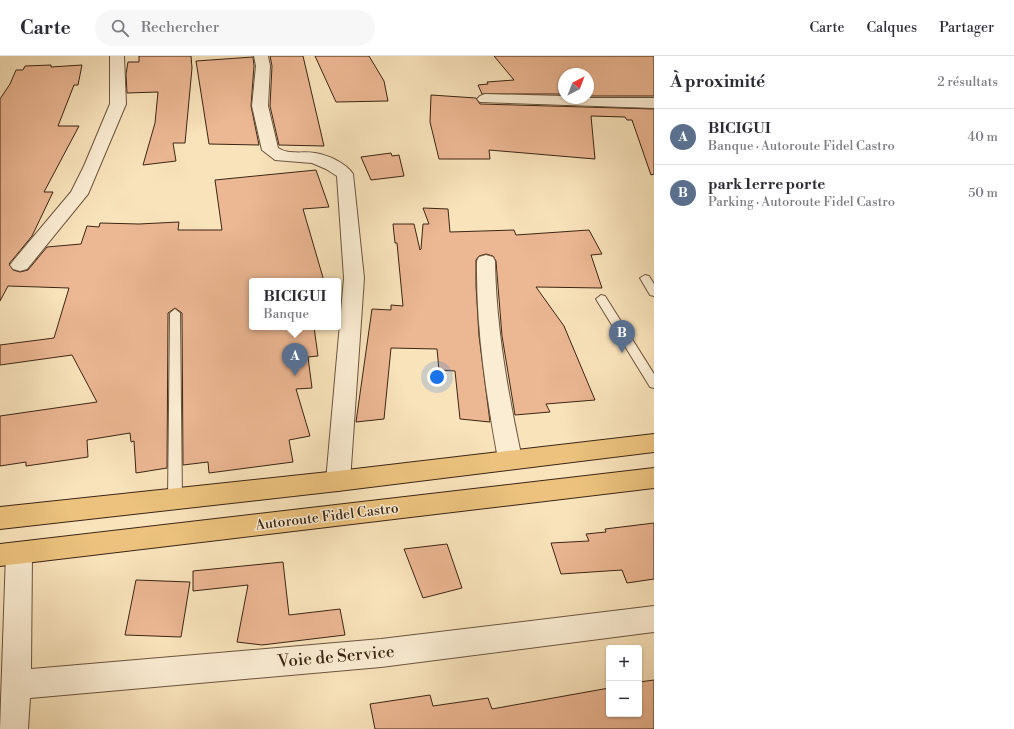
<!DOCTYPE html>
<html lang="fr">
<meta charset="utf-8">
<style>
:root{--surface:#fff;--page:#f7f7f7;--text:#2b2b33;--muted:#7c7c81;--line:#e1e1e2;--accent:#b45309}
body{margin:0;font-family:"Libre Bodoni",serif;background:var(--page);color:var(--text)}
.controls{position:absolute;right:12px;bottom:12px;display:grid;overflow:hidden;border-radius:4px;box-shadow:0 1px 3px #0004}
.controls button{width:36px;height:36px;display:grid;place-items:center;padding:0;border:0;border-bottom:1px solid var(--line);background:var(--surface);color:var(--text);font:20px sans-serif}
.compass{position:absolute;left:558px;top:12px;width:36px;height:36px;border-radius:50%;background:var(--surface);box-shadow:0 1px 3px #0004;rotate:42deg}
.you{position:absolute;left:437px;top:321px;width:14px;height:14px;margin:-10px;border:3px solid #fff;border-radius:50%;background:#1a73e8;box-shadow:0 0 0 6px #1a73e833}
.badge{display:grid;place-items:center;width:26px;height:26px;border-radius:50%;background:var(--accent);color:#fff;font-size:13px;font-weight:700}
.pin{position:absolute;translate:-50% -33px;filter:drop-shadow(0 1px 2px #0008)}
.pin::after{content:'';position:absolute;top:21px;width:14px;height:12px;background:inherit;clip-path:polygon(0 0,100% 0,50% 100%)}
.popup{position:absolute;left:249px;top:222px;width:92px;height:52px;box-sizing:border-box;display:grid;place-content:center;border-radius:4px;background:var(--surface);filter:drop-shadow(0 1px 3px #0005);font-size:13px;white-space:nowrap;color:var(--muted)}
.popup b{font-size:15px;color:var(--text)}
.popup::after{content:'';position:absolute;left:50%;top:100%;margin-left:-8px;border:8px solid transparent;border-top-color:var(--surface)}
.list{margin:0;padding:0;list-style:none}
h2{display:flex;justify-content:space-between;align-items:center;height:52px;margin:0;padding:0 16px;font-size:17px}
h2 small{font-size:13px;font-weight:400;color:var(--muted)}
.list li{display:grid;grid-template-columns:26px 1fr auto;gap:12px;align-items:center;box-sizing:border-box;height:56px;padding:0 16px;border-top:1px solid var(--line)}
.list b{display:block;font-size:15px;white-space:nowrap}
.list p{margin:0;font-size:13px;white-space:nowrap;color:var(--muted)}
.list em{font-size:13px;font-style:normal;color:var(--muted)}
.icon{flex:none;width:22px;height:22px;fill:none;stroke:currentColor;stroke-width:2;stroke-linecap:round;stroke-linejoin:round}
.map{position:relative;flex:none;width:654px;height:673px;overflow:hidden}
header{display:flex;align-items:center;gap:24px;box-sizing:border-box;height:56px;padding:0 20px;background:var(--surface);border-bottom:1px solid var(--line)}
header strong{font-size:19px}
nav{display:flex;gap:22px;margin-inline-start:auto;font-size:14px}
.search{width:280px;height:36px;background:var(--page);display:flex;align-items:center;gap:10px;box-sizing:border-box;padding:0 14px;border-radius:22px;color:var(--muted);font-size:15px}
main{display:flex}
aside{flex:1;background:var(--surface)}
.map>svg:first-child{display:block}
.building{fill:#ecb793;stroke:#3b2514}
.lines{fill:none;stroke-linecap:round;stroke-linejoin:round}
.service-casing{stroke:#6a543e;stroke-width:2}
.minor-casing{stroke:#6a543e;stroke-width:2}
.trunk-casing{stroke:#3b2514;stroke-width:2}
.service{fill:#fbedd3;fill-rule:evenodd}
.minor{fill:#fbedd3;fill-rule:evenodd}
.trunk{fill:#ecc27e;fill-rule:evenodd}
.labels{text-anchor:middle;dominant-baseline:central;stroke-width:3;stroke-linejoin:round;paint-order:stroke}
.street-label{font-size:14px;fill:#3b2514;stroke:#fbedd3}
.near-street-label{font-size:17px;fill:#3b2514;stroke:#fbedd3}
</style>
<header>
<strong>Carte</strong>
<div class="search"><svg class="icon" aria-label="search" viewBox="0 0 24 24"><circle cx="10" cy="10" r="6"/><path d="M15 15l6 6"/></svg>Rechercher</div>
<nav><a>Carte</a><a>Calques</a><a>Partager</a></nav>
</header>
<main>
<div class="map">
<svg width="654" height="673" viewBox="0 0 654 673">
<rect width="100%" height="100%" fill="#f9e3bb"/>
<filter id="stains"><feTurbulence type="fractalNoise" baseFrequency=".005" numOctaves="4"/><feColorMatrix values="0 0 0 0 .2 0 0 0 0 .09 0 0 0 0 .02 0 0 0 .5 -.17"/></filter>
<radialGradient id="worn" r=".72"><stop offset=".6" stop-color="#630" stop-opacity="0"/><stop offset="1" stop-color="#630" stop-opacity=".3"/></radialGradient>
<path class="building" d="M139,0H191L192,12L185,87H173L176,105L143,109L155,67L158,36L127,37L126,18L128,6H139Z
M270,0H303L324,90L279,89L270,50L272,10Z
M315,0H369L384,25L388,45L336,46Z
M494,0H654V40H588V18H564V38H482L478,29L488,28L487,26L514,24Z
M253,1L254,10L251,50L259,89L209,88L196,5Z
M51,9V11L82,9L78,29H74L58,70H79L44,136H53L32,180L9,208L13,214L20,216L28,214L47,191L81,188L87,170L99,171L100,167L139,168L179,166L178,174H222L215,124L316,114L329,151L303,153L324,225H252V271H314L318,300L308,301L312,332L296,333L310,380L289,384L293,406L209,417L208,406L183,409L182,257L175,252L168,257L167,412L136,417L134,385L131,386L130,377L87,384L88,401L26,410V406L0,410V360L97,346L72,299L0,309V289L54,282L69,232L8,230L0,245V43L10,28L16,14H23L25,10Z
M431,39L476,42L480,48L654,53V118L651,119L632,64H627L625,61L591,60L595,103L489,94L490,103H439L430,66Z
M391,97L392,100L399,99L404,120L371,124L361,101Z
M423,152L448,153L450,176L514,174L516,179L589,174L602,198L591,199L602,232L536,231L564,270L595,344L546,348L550,356L515,359L502,280L496,205L493,200L486,198L479,200L476,204V230L479,280L490,366L460,363L455,315L439,314L437,293L391,292L384,363L356,366L372,253L391,254V249L403,250L397,187H395L393,168H414L420,194L421,193L423,168H429Z
M654,467V523L627,527L622,514L561,518L551,487L589,485L586,478L606,476L605,473Z
M447,488L462,532L423,542L404,493Z
M283,506L289,559L340,553L345,579L262,589L237,586L248,529L193,535V515Z
M136,524L190,526L181,581L125,579Z
M654,624V673H375L370,648L430,639L433,650L488,642L492,653L609,632V658H639V626Z"/>
<g class="lines">
<defs>
<path id="service" d="M645,219L649,220L654,228V240L650,239L640,222Z
M601,239L605,240L654,318V332L650,331L596,243Z
M175,253L180,257L182,443L180,447L175,449L170,447L168,443L170,257Z"/>
<path id="minor" d="M110,0H124L126,48L88,138L27,213L20,215L13,213L10,209L13,205L71,136L84,110L110,48Z
M254,0H268L270,10L268,50L278,92C289,99 302,95 315,97C328,99 346,107 353,118L364,222L350,425L347,432L338,435L329,432L326,425L344,222L337,120L326,113L312,107L275,104L262,94L252,50L256,10Z
M485,38L564,40V42H654V52L480,46L477,43L480,40Z
M486,199L493,201L495,205C496,272 508,337 522,403L518,410L510,413L502,410L498,403C486,337 476,272 477,205L479,201Z
M19,486L28,489L32,497L31,613L381,583L654,550V576L381,611L30,642L28,673H0L6,497L10,489Z"/>
<path id="trunk" d="M654,378V396L338,435L0,473V451L338,415Z
M654,412V432L0,510V488Z"/>
</defs>
<use href="#service" class="service-casing"/>
<use href="#minor" class="minor-casing"/>
<use href="#trunk" class="trunk-casing"/>
<use href="#service" class="service"/>
<use href="#minor" class="minor"/>
<use href="#trunk" class="trunk"/>
</g>
<g class="labels">
<g class="street-label">
<text transform="translate(327 461) rotate(-7)">Autoroute Fidel Castro</text>
</g>
<g class="near-street-label">
<text transform="translate(336 601) rotate(-5)">Voie de Service</text>
</g>
</g>
<rect width="100%" height="100%" filter="url(#stains)"/>
<rect width="100%" height="100%" fill="url(#worn)"/>
</svg>
<div class="controls">
<button>+</button>
<button>−</button>
</div>
<svg class="compass" viewBox="-18 -18 36 36"><path d="M0-13l5 13h-10z" fill="#e53935"/><path d="M0 13l5-13h-10z" fill="#7c7c81"/></svg>
<div class="you"></div>
<div class="pin badge" style="left:295px;top:320px;background:#5c6f8a">A</div>
<div class="popup"><b>BICIGUI</b>Banque</div>
<div class="pin badge" style="left:622px;top:297px;background:#5c6f8a">B</div>
</div>
<aside>
<h2>À proximité<small>2 résultats</small></h2>
<ul class="list">
<li><span class="badge" style="background:#5c6f8a">A</span><div><b>BICIGUI</b><p>Banque · Autoroute Fidel Castro</p></div><em>40 m</em></li>
<li><span class="badge" style="background:#5c6f8a">B</span><div><b>park 1erre porte</b><p>Parking · Autoroute Fidel Castro</p></div><em>50 m</em></li>
</ul>
</aside>
</main>
